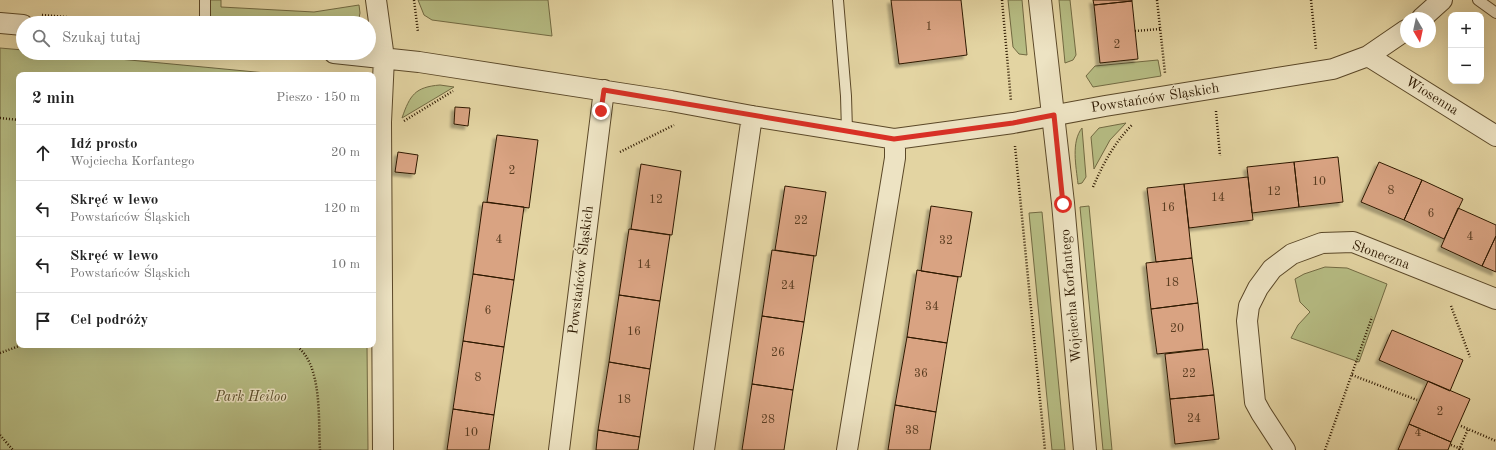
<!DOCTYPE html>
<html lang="pl">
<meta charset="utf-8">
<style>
:root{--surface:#fff;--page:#f2f2f2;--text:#222;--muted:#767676;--line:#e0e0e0}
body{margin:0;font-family:"Old Standard TT",serif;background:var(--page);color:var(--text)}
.controls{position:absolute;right:12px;top:12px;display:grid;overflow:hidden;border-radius:8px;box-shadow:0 4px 16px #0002}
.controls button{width:36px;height:36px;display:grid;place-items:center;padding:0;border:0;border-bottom:1px solid var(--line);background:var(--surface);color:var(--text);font:20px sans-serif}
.compass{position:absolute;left:1400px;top:12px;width:36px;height:36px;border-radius:50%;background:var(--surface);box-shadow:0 4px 16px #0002;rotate:171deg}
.stop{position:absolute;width:12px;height:12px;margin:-9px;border:3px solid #d93025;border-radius:50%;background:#fff}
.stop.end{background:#d93025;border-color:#fff;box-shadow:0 1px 4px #0008}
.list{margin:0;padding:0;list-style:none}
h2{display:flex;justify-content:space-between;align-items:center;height:52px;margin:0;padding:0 16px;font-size:17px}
h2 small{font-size:13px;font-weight:400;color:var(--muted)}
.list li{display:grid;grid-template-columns:26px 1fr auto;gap:12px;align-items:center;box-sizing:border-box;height:56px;padding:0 16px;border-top:1px solid var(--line)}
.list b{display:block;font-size:15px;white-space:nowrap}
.list p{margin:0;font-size:13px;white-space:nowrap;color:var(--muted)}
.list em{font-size:13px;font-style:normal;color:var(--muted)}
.icon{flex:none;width:22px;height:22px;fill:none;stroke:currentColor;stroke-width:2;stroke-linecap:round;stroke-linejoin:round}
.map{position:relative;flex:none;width:1496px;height:450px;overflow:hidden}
.search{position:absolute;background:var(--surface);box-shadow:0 4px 16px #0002;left:16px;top:16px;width:360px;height:44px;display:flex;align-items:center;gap:10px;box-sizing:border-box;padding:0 14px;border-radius:22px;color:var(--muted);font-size:15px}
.panel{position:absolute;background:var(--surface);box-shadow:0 4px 16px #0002;left:16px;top:72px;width:360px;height:276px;border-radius:8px}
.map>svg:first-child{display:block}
.green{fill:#b6bc83;stroke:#726a42}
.building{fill:#d9a382;stroke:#2e1900;filter:url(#shadow)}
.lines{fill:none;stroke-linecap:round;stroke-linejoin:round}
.service-casing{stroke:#5b4828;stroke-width:12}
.minor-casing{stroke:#5b4828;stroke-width:22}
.tertiary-casing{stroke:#5b4828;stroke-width:24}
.path{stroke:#2e1900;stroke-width:2.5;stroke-dasharray:1 2;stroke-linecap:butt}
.service{stroke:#ede3c3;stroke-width:10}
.minor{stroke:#ede3c3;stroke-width:20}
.tertiary{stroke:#ede3c3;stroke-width:22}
.route{stroke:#d93025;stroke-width:5}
.labels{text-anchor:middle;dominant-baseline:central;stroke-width:3;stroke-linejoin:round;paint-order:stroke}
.number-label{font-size:12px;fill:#593c20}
.street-label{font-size:14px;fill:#2e1900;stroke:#ede3c3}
.park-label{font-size:14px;font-style:italic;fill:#574a27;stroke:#ede3c3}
</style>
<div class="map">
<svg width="1496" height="450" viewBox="0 0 1496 450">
<defs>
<filter id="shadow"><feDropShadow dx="-3.5" dy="3.5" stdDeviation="1" flood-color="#0004"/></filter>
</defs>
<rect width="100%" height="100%" fill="#e3d4a2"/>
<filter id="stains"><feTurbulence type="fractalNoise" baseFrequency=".005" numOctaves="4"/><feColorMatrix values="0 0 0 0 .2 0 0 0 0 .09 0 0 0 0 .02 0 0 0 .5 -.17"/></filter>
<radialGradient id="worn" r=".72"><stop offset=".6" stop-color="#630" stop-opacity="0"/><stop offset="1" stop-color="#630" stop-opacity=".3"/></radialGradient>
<path class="green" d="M210,0H221V7L314,12L359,5L360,13L358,23H212L209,18Z
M418,0H548L552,36L432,20L424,15Z
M1008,0H1022L1027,55L1019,54L1013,47Z
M1059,0H1070L1076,55L1073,60L1065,63Z
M0,48L23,50V53H56L287,75H19V345H367L368,450H0Z
M1158,60L1161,76L1093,87L1086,76L1095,66Z
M440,85L454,87L402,118C410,95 415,87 440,85Z
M1126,123L1110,140L1094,169L1091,137L1099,128Z
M1082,128L1086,177L1082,183L1078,184C1076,166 1071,142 1082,128Z
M1089,206L1112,450H1103L1080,207Z
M1042,212L1065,450H1052L1029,213Z
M1325,267L1347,268L1387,284L1359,362L1291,338L1298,325L1310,312L1300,302L1295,279L1304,274Z"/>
<path class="building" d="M891,0H961L967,55L899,64Z
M1093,0H1132V1L1094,5Z
M1132,1L1138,59L1100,63L1094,5Z
M455,107L470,108L468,126L454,124Z
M497,135L538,140L529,208L487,202Z
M398,152L418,155L415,174L395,172Z
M1338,157L1343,202L1299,207L1294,162Z
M1294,162L1299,207L1252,213L1247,167Z
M1379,162L1422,180L1404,220L1361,202Z
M641,164L681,171L672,235L631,229Z
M1248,177L1253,220L1189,228L1184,184Z
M1422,180L1463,199L1444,239L1404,220Z
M1184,184L1192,258L1156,262L1147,188Z
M785,186L826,192L816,256L775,250Z
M483,202L524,207L514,280L473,274Z
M931,206L972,212L961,277L921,271Z
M1458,208L1496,225V236L1482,266L1441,247Z
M629,229L670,235L660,301L619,295Z
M1496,236V272L1482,266Z
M772,250L814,256L804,322L762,316Z
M1192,258L1198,303L1151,309L1146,263Z
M917,270L958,277L947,343L907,337Z
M473,274L514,280L504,347L463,341Z
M619,295L660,301L650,369L609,362Z
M1198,303L1203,349L1157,354L1151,309Z
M762,316L804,322L793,390L752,384Z
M1392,330L1463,360L1450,391L1379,360Z
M907,337L947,343L936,412L895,405Z
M463,341L504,347L494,415L453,409Z
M1208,349L1214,395L1170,399L1165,354Z
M609,362L650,369L640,437L598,430Z
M1428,381L1470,399L1451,442L1409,424Z
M752,384L793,390L784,450H742Z
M1214,395L1219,439L1175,444L1170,399Z
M895,405L936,412L930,450H888Z
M453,409L494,415L489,450H447Z
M1409,424L1451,442L1448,450H1398Z
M598,430L640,437L638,450H596Z"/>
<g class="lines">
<defs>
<path id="service" d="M838,0L846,96L847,131
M1478,0L1496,13
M205,23V0"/>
<path id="minor" d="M376,0L384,58L381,122L383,450
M1422,18L1442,0
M0,23L23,25
M334,53L419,62L671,101L752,116L895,139L1013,123L1105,106L1333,69L1368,56L1406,30
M1368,56L1496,136
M559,450L604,90
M704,450L752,116
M847,450L895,158V139
M1285,450L1261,413L1255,402L1247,321L1249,306L1258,288L1272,269L1292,254L1322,243L1353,242L1496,299"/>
<path id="tertiary" d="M1040,0L1063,203L1085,450"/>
</defs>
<use href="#service" class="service-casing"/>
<use href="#minor" class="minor-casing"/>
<use href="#tertiary" class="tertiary-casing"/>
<path class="path" d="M414,0L418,32
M1002,0L1011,101
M1157,0L1165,73
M1311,0L1316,49
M42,15L139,23
M1135,31L1160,29
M1216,111L1220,156
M0,118L19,120
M404,121L453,91
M1015,146L1045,450
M620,152L674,125
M1093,187C1103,164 1114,143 1132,125
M1451,306L1470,357
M295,345C323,363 318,420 320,450
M0,353L22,345
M1352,375L1417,400
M1461,426L1496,441
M0,435L13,450
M1451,445L1464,450
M1325,450L1372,317
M1459,450L1468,429"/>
<use href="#service" class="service"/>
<use href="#minor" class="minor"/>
<use href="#tertiary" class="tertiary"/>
</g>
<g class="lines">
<path class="route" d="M601,111L604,90L894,139L1013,123L1054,115L1063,204"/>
</g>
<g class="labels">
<g class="number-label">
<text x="929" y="27">1</text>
<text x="1117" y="45">2</text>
<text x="512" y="171">2</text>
<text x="1319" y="182">10</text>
<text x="1391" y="191">8</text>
<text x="1274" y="192">12</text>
<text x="1218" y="198">14</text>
<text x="656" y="200">12</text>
<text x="1168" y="208">16</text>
<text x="1431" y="214">6</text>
<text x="801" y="221">22</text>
<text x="1470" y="237">4</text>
<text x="499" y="240">4</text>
<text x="946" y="241">32</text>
<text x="644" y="265">14</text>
<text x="1172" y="283">18</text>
<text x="788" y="286">24</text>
<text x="932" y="307">34</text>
<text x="488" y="311">6</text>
<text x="1177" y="329">20</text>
<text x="634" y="332">16</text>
<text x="778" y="353">26</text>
<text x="921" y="374">36</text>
<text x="1189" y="374">22</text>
<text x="478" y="378">8</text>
<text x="624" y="400">18</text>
<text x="1440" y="412">2</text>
<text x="1194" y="419">24</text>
<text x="768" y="420">28</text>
<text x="912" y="431">38</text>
<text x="471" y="433">10</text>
<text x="1418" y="433">4</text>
</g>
<g class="street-label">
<text transform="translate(1432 96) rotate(32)">Wiosenna</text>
<text transform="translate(1155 98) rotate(-9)">Powstańców Śląskich</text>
<text transform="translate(1381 255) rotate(20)">Słoneczna</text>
<text transform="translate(581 270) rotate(-83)">Powstańców Śląskich</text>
<text transform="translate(1071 296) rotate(-95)">Wojciecha Korfantego</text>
</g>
<g class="park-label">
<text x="251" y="397">Park Heiloo</text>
</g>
</g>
<rect width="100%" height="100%" filter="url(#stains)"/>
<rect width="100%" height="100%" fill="url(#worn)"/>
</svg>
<div class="controls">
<button>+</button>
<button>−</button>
</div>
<svg class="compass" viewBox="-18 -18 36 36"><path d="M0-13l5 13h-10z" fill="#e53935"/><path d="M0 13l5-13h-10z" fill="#767676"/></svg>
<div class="stop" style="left:1063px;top:204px"></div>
<div class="stop end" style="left:601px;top:111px"></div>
<div class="search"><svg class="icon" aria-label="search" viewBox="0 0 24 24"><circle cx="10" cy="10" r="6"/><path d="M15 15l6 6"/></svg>Szukaj tutaj</div>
<section class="panel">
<h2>2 min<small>Pieszo · 150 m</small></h2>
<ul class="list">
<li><svg class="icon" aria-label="ahead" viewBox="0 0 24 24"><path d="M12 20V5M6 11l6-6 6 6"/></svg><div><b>Idź prosto</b><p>Wojciecha Korfantego</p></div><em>20 m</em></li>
<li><svg class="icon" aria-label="left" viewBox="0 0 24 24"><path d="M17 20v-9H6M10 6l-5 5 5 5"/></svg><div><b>Skręć w lewo</b><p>Powstańców Śląskich</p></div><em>120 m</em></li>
<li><svg class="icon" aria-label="left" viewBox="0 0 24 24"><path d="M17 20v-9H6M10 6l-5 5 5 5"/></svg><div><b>Skręć w lewo</b><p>Powstańców Śląskich</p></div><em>10 m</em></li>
<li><svg class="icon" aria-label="arrive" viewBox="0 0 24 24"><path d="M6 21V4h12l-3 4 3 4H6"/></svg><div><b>Cel podróży</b></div></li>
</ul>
</section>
</div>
